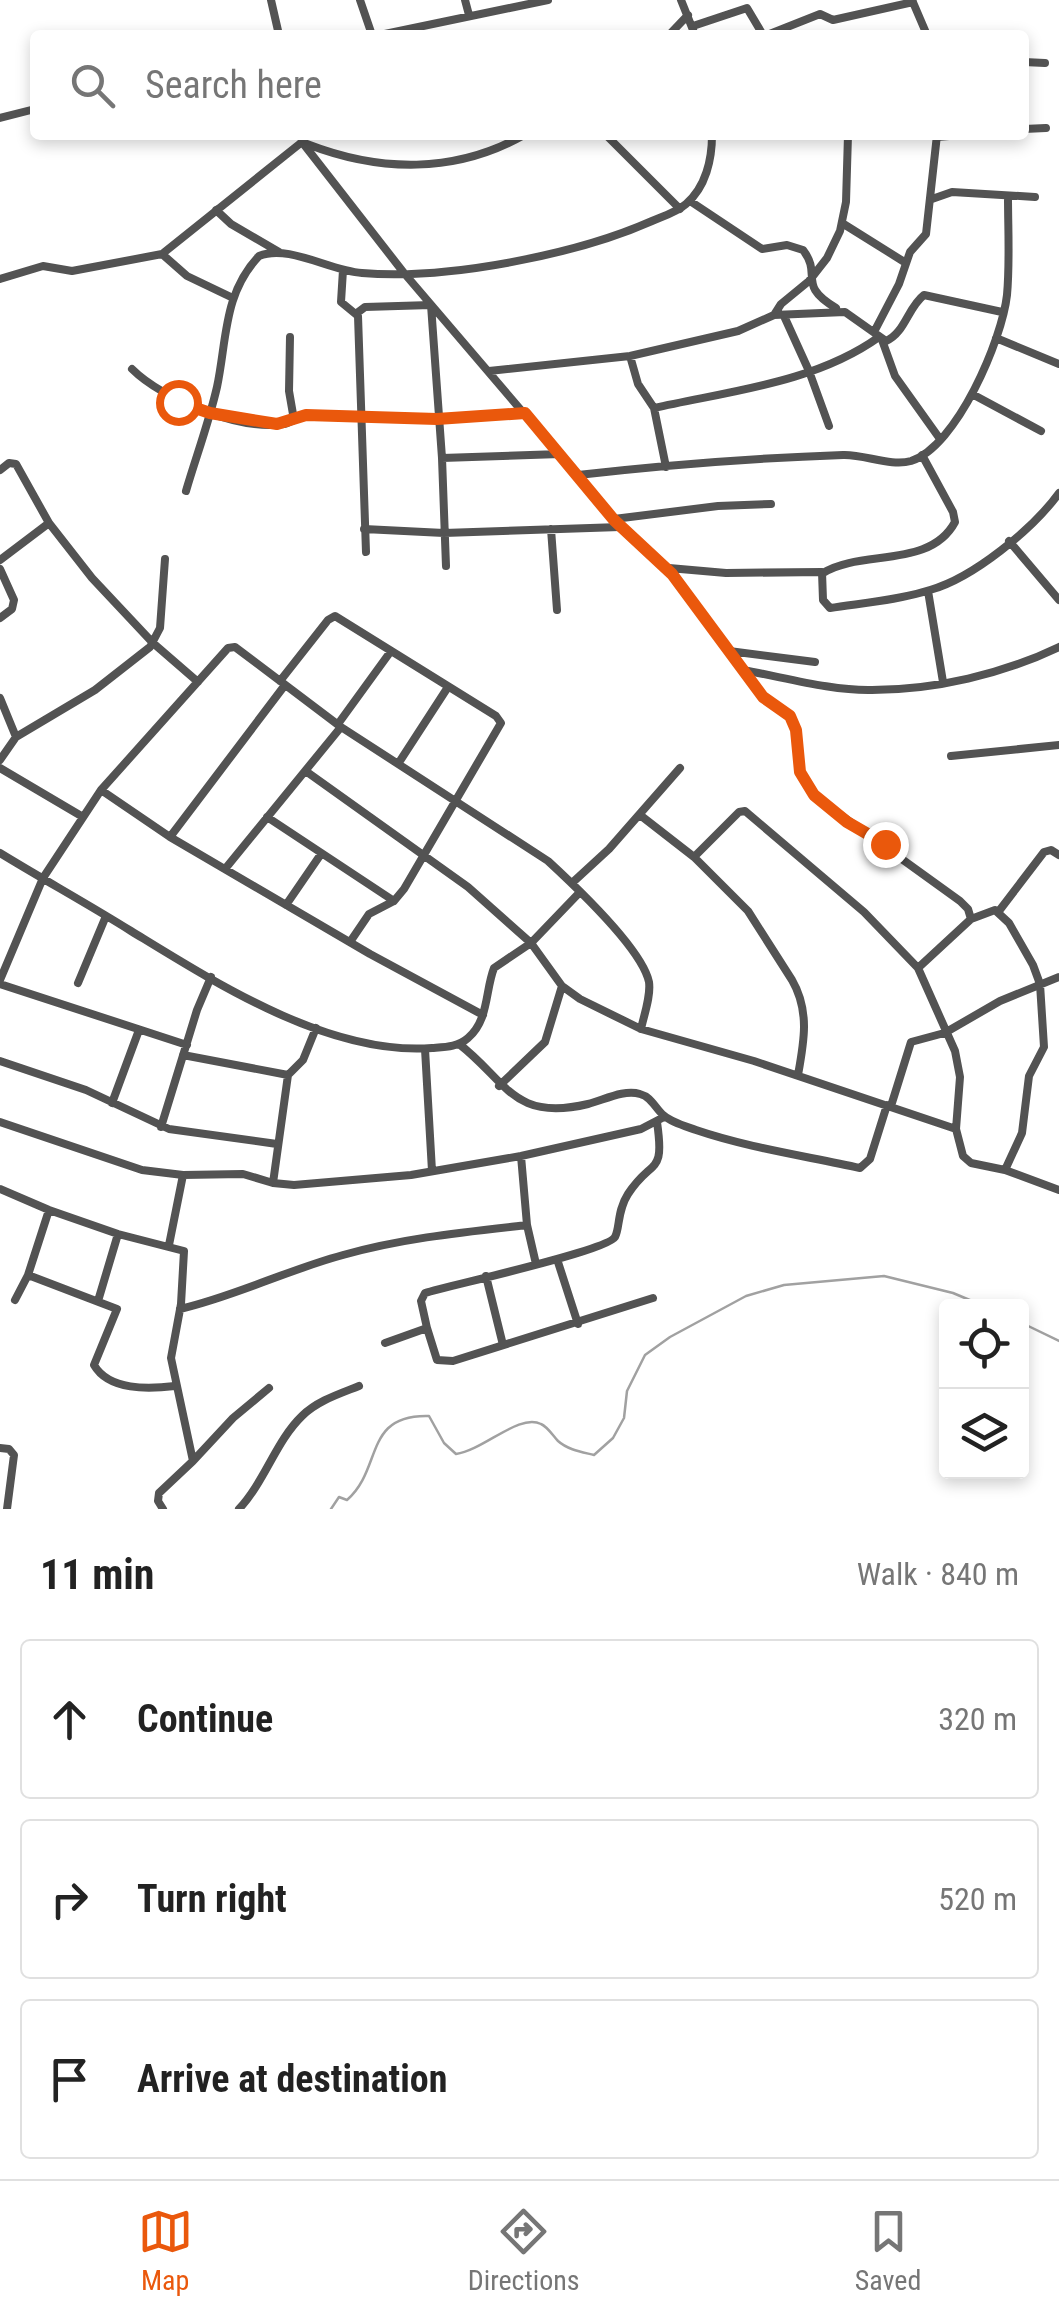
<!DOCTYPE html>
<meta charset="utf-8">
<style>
:root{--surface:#fff;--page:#f6f6f6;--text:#222;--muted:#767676;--line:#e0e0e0;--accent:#ea580c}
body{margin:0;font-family:"Roboto Condensed",sans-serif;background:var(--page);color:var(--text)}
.controls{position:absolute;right:30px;bottom:30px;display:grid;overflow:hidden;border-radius:10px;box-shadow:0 5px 15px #0003}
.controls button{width:90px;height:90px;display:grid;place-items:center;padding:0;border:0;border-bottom:2px solid var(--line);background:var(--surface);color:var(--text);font:50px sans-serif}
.stop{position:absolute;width:30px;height:30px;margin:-22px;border:8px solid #ea580c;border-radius:50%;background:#fff}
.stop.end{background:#ea580c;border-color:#fff;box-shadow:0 2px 10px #0008}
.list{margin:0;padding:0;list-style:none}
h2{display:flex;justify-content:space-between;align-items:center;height:130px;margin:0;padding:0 40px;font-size:42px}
h2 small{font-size:32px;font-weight:400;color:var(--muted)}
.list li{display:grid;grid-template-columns:65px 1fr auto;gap:30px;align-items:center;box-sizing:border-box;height:160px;margin:0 20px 20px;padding:0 20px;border:2px solid var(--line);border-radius:10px}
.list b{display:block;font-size:38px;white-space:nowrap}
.list em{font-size:32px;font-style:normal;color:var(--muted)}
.icon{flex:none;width:55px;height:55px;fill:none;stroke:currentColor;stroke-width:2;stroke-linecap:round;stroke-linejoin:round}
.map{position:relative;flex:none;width:1059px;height:1509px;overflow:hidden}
.search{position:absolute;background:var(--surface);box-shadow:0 5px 15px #0003;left:30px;right:30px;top:30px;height:110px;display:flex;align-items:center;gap:25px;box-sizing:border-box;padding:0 35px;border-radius:10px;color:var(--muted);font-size:38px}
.sheet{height:670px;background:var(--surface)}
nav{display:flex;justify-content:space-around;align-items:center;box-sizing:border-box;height:140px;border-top:2px solid var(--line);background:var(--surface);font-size:28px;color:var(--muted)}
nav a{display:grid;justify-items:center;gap:5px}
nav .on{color:var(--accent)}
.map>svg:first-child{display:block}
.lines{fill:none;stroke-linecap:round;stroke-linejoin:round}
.stream{stroke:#a1a1a1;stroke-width:2.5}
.minor{stroke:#535353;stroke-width:8}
.route{stroke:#ea580c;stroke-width:12}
</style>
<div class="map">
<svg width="1059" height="1509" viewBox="0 0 1059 1509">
<rect width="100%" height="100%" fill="#fff"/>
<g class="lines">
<path class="stream" d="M1022,1323L1059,1341
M331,1509L339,1497L347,1500C383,1469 363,1414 429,1416L444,1443L456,1454C484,1450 519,1413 541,1424C548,1427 553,1436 558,1441C568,1450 582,1452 594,1455L613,1438L624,1418L627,1391L645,1355L670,1337L746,1296L784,1285L884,1276L953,1293L984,1306"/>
<path class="minor" d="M271,0L279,35
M360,0L372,35
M465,0L469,15
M681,0L695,35
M912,0L927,35
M693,26L747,8L763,35
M380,35L548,0
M669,35L688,15
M767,35L820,14L833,20L913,2
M1024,62L1045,63
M0,118L35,109
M1024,129L1046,128
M301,135L302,142L404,273L614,519L672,574L763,697L790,715L796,730L799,771L813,795L960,901L968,909L971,919
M606,135L680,209
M937,137L961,135
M307,144C379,172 455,174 524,135
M932,199L952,192L1035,197
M690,201L762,249L787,245L803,250C823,276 796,284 836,308
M216,210L231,224L279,252
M842,223L906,263
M162,254L187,276L233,298
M343,270L341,302L358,316L366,552
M0,279L43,266L72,271L162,254L302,142
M357,313L365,307L431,305L442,458L446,566
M774,315L845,312L886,341C905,333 908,307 924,295L1002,312
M784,316L809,371L829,426
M874,332L899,284L910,252L926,234L937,135
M290,337L289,391L294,420
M996,338L1059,364
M882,340L895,376L940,439
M630,356L638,384L654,408L666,467
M132,369C163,400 241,431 284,424C292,422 299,417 306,415L437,419L525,413
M489,371L630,356L738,331L774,315L781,304L809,281L827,258L840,231L846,202L848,135
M972,394L1041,431
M654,408C729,391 815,383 879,337
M442,458L560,454
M0,470L9,463L16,464L49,523
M578,475C666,465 755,458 843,455C864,454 891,467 911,461C957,446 1002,340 1007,295C1010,263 1008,229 1008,197
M186,491C196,457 209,422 217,387C227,340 223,294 259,256C289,244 330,271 362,273C447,280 575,255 652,221C664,216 677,212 686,204C706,187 712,159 712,135
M614,519L718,506L771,504
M364,529L444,533L620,527
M551,529L557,610
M1009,541L1059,600
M0,560L49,523L92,578L153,643L198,682
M669,568L726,573L822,572L823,600L830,608C862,603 899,600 930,590C973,578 1033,529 1059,493
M0,569L14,600L12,609L0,618
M823,573C861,549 930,569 955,522L953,512L922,455
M928,591L943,682
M729,651L815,662
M743,670C783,677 832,691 872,690C935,690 1003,674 1059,647
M280,681L328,620L335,616L496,716L501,723L404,889L394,901L369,914L350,942
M0,698L16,737
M338,724L391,651
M951,756L1059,745
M0,760L16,737L95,690L150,647L160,628L165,559
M398,764L448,687
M0,768L83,817
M307,772L468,887L531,943L562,986L580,999L641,1029L754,1061L956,1129
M101,790L170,837L370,954L483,1015
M640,815L694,857L748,911L792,980C810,1011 804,1042 798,1075
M267,817L394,901
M170,837L285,685
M0,853C44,880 88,904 131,931C216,983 329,1056 432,1048C445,1047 458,1047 468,1038C489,1020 485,991 494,968L531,943L580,892
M694,857L739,812L745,811L864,912L918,968L955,1051L960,1077L956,1129L963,1156L971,1163L1005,1170L1022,1133L1029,1076L1044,1047L1040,984L1033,965L1009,923L995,910L971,919L918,968
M225,869L341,727
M572,883L609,849L680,768
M286,905L321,854
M999,911L1044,852L1051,850L1059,855
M0,980L43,878L101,790L228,648L235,647L341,727L548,861C574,885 642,949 649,982C651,996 644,1015 641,1029
M78,983L106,916
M0,984L187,1045
M948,1031L1000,1001L1059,977
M459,1044C507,1081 513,1122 588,1104C604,1100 624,1089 640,1094C651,1097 654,1106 662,1114C670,1122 685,1126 696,1130C749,1148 806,1156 860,1168L870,1159L887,1105
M425,1049L432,1171
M183,1055L288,1075L303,1060L316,1028
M0,1061L86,1090L169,1129L277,1144
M499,1086L545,1042L562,986
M112,1103L139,1030
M891,1106L911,1042L948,1032
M0,1122L142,1170L183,1175L243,1174L273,1183L294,1185L411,1175L521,1156L641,1129L664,1117
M161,1127L197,1010L211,977
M521,1156L527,1225L536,1264
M1005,1170L1059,1190
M273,1183L288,1075
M0,1189L49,1210L118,1234L184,1251L181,1304L171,1358L193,1461L159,1493L158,1501L163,1509
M169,1245L183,1175
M557,1259L578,1324
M28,1275L117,1309L94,1365C109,1391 149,1389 175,1386
M486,1276L503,1345
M15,1300L28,1275L49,1210
M98,1301L118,1234
M180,1309C236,1296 287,1270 343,1255C403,1238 465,1232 527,1225
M427,1328L437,1360L453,1361L653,1298
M385,1343L427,1328L421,1301L425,1293C451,1285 607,1251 615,1237C620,1228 617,1211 628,1194C652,1157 665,1177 657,1122
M0,1448L9,1449L14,1455L7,1509
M193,1461L233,1418L269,1388
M239,1509C265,1481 276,1441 302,1416C317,1401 339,1394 359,1386"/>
</g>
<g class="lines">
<path class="route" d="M178,402L210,413L277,424L306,415L437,419L525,413L614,520L672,574L763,697L790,716L796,730L800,772L814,795L847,822L885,844"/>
</g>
</svg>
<div class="controls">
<button><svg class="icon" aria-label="locate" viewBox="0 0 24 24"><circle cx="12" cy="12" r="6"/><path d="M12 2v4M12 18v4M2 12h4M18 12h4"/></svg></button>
<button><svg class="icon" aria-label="layers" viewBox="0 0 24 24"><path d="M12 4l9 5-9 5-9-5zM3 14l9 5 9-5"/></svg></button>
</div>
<div class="stop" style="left:178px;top:402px"></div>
<div class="stop end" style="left:885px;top:844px"></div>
<div class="search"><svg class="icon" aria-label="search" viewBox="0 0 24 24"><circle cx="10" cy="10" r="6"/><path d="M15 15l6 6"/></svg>Search here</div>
</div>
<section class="sheet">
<h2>11 min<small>Walk · 840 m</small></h2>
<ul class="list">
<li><svg class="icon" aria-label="ahead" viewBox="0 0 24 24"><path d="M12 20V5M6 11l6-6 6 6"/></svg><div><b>Continue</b></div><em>320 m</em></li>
<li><svg class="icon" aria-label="right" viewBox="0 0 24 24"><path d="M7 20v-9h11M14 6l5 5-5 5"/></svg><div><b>Turn right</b></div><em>520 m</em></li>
<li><svg class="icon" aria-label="arrive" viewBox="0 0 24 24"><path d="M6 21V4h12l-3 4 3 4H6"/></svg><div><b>Arrive at destination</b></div></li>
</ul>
</section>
<nav>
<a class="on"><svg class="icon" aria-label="map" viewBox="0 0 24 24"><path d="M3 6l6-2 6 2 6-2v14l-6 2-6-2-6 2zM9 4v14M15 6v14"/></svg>Map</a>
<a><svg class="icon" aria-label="directions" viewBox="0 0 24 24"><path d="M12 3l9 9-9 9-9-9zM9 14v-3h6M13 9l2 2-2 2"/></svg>Directions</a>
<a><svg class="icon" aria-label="saved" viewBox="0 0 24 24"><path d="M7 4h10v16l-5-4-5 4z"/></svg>Saved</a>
</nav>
